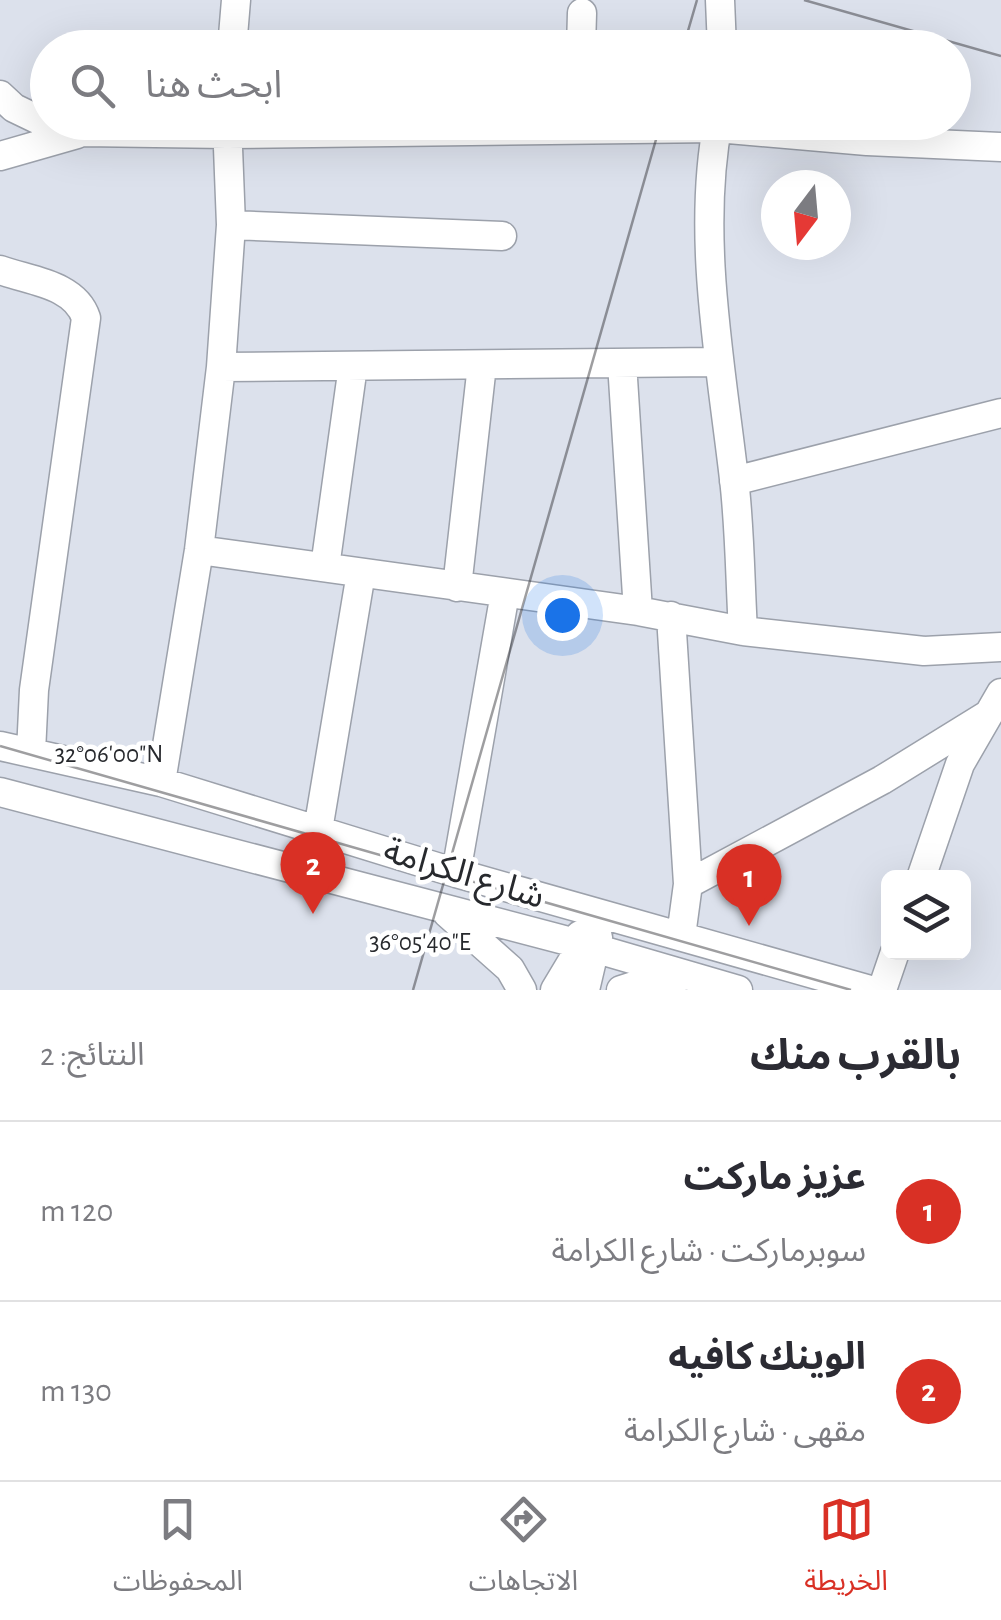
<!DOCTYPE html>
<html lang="ar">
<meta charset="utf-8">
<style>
:root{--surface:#fff;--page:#f7f7f7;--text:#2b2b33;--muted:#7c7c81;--line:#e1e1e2;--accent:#d93025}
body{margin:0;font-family:"Alegreya Sans","Noto Sans Arabic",sans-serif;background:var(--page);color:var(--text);direction:rtl}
.controls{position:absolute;right:30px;bottom:30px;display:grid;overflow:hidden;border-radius:15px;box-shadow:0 10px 40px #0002}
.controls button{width:90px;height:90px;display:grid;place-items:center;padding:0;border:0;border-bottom:2px solid var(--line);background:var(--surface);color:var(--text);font:50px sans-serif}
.compass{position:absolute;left:761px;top:170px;width:90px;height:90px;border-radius:50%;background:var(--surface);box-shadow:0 10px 40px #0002;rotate:196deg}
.you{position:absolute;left:562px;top:615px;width:35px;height:35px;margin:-25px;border:8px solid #fff;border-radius:50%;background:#1a73e8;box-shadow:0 0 0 15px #1a73e833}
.badge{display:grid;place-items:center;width:65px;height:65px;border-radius:50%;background:var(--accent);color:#fff;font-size:32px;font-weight:700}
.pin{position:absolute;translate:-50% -82px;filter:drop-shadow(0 2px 5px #0008)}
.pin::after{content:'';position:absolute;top:52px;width:35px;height:30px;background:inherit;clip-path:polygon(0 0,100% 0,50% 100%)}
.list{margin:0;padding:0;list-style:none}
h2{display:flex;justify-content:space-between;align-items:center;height:130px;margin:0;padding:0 40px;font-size:42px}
h2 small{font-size:32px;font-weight:400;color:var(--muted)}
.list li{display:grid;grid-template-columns:65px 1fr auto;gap:30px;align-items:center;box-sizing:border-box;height:180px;padding:0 40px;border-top:2px solid var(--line)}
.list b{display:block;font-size:38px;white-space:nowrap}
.list p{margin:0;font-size:32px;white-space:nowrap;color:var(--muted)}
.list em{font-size:32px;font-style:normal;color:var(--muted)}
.icon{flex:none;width:55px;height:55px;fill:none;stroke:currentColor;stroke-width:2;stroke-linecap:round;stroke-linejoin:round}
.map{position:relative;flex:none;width:1001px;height:990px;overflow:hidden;direction:ltr}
.search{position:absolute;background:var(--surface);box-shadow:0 10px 40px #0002;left:30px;right:30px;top:30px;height:110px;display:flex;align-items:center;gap:25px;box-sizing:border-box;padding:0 35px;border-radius:55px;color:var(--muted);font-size:38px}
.sheet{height:490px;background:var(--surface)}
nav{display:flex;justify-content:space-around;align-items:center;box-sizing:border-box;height:140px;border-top:2px solid var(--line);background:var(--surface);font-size:28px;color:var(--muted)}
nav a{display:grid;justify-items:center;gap:5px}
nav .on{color:var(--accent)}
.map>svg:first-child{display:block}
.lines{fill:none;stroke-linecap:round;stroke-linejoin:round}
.minor-casing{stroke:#9ca1ab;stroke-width:31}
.minor{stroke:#fff;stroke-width:28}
.ticks{fill:none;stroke:#27292d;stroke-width:2.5;stroke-opacity:0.45}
.labels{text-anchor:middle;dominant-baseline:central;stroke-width:9;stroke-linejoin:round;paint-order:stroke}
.street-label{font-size:35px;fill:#27292d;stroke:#fff}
.ticks-label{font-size:25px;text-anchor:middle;fill:#27292d;stroke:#fff;stroke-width:9;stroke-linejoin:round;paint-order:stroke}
</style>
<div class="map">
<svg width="1001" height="990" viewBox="0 0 1001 990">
<rect width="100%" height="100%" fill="#dce1ec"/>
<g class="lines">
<defs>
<path id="minor" d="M720,0L722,48
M232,48L236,0
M581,48L582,13
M0,95L14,108L41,121L83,132L227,134L717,128L867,141L1001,147
M718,122C696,236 721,365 734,479C740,529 740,580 743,631
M0,156L77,134
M231,225L502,236
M0,270C30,281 75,284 86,318L34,690L31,752
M622,363L638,611
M221,367L717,362
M734,481L1001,413
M199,550L638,611L743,631L924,651L1001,647
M325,567L353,366
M457,587L482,365
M671,616L688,884L681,936
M0,746L161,782L456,873L870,990
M161,782L199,550L221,367L231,225L227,122
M0,792L587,946L738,990
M318,830L361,573
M456,873L505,593
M921,878L960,764L1001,693
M688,884L882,780L989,714
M447,913L510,969L522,990
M580,935L592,960L585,990
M555,990L576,955L598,937
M621,990L649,981L678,978
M882,990L895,952"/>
</defs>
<use href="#minor" class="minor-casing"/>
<use href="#minor" class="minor"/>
</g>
<path class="ticks" d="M804,0L1001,56M683,48L697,0M0,746L851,990M413,990L661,122"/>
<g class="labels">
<g class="street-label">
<text transform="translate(464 874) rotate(17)">شارع الكرامة</text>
</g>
</g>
<g class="ticks-label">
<text x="109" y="762">32°06'00"N</text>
<text x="420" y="950">36°05'40"E</text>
</g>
</svg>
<div class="controls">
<button><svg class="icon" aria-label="layers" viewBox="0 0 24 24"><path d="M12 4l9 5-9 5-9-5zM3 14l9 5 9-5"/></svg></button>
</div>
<svg class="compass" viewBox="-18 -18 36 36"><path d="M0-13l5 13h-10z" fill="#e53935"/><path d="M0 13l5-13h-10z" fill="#7c7c81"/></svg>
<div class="you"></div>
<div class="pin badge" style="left:749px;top:926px">1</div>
<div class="pin badge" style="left:313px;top:914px">2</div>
<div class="search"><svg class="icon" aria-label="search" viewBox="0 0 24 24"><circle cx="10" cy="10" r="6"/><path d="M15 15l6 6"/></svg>ابحث هنا</div>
</div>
<section class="sheet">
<h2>بالقرب منك<small>النتائج: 2</small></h2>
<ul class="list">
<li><span class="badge">1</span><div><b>عزيز ماركت</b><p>سوبرماركت · شارع الكرامة</p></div><em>120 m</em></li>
<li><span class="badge">2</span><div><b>الوينك كافيه</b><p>مقهى · شارع الكرامة</p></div><em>130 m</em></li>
</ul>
</section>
<nav>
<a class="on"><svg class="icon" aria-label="map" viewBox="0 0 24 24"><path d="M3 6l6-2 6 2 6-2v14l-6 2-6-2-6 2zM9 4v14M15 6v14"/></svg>الخريطة</a>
<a><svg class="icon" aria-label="directions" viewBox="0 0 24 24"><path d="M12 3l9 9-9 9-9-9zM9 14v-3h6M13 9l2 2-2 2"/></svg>الاتجاهات</a>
<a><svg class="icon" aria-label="saved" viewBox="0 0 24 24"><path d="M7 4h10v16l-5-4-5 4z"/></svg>المحفوظات</a>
</nav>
